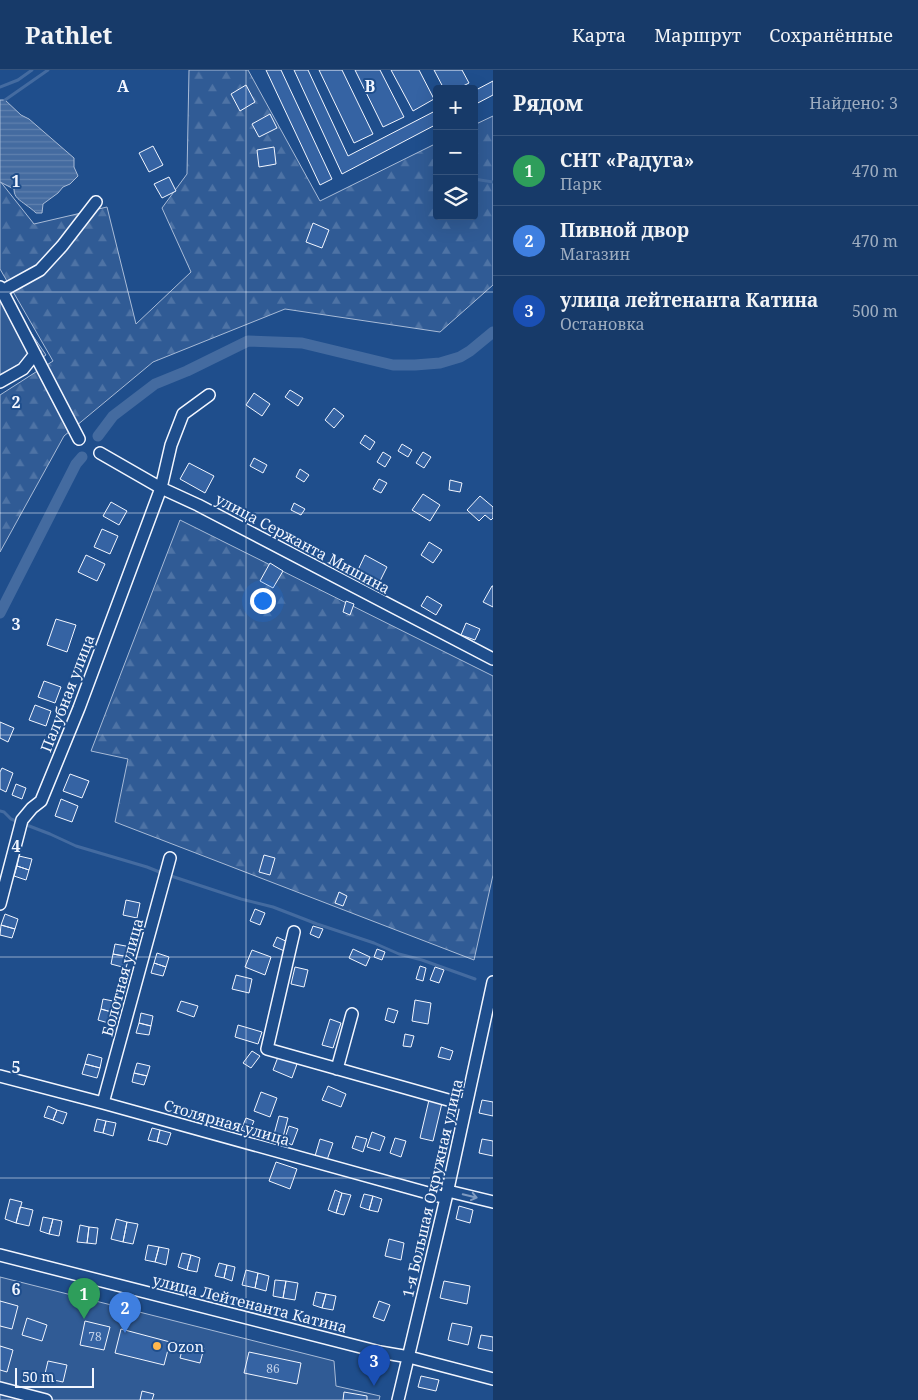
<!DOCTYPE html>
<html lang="ru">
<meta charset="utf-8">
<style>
:root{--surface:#173a69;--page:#244571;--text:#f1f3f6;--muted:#9eadc0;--line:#36547d;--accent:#ffb74d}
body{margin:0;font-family:"Noto Serif",serif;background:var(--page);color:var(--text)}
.controls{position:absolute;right:15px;top:15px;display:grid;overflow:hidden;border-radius:5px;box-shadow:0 5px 20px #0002}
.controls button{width:45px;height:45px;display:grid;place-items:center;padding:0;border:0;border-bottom:1px solid var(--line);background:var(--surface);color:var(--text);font:25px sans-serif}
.scale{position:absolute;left:15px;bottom:12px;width:79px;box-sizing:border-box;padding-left:5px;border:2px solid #f2f6ff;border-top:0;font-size:14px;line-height:18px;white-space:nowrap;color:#f2f6ff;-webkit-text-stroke:4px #1f4e8c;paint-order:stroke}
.you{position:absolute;left:262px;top:530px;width:18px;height:18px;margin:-12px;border:4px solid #fff;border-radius:50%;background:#1a73e8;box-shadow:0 0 0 8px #1a73e833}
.badge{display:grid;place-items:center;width:32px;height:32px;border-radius:50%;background:var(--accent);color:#fff;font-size:16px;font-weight:700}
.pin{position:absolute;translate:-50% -41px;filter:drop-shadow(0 1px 2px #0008)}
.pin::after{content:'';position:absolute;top:26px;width:18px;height:15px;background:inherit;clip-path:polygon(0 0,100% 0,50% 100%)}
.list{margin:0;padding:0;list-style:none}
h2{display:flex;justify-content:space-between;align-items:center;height:65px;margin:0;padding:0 20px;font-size:21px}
h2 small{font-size:16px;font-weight:400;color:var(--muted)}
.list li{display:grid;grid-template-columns:32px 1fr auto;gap:15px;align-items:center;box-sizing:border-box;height:70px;padding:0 20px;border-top:1px solid var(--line)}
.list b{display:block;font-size:19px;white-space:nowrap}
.list p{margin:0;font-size:16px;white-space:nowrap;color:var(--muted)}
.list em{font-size:16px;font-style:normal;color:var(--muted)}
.icon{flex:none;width:28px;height:28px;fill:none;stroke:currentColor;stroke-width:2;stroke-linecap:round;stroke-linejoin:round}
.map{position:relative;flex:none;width:493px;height:1330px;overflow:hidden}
header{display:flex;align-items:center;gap:30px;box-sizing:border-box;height:70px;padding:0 25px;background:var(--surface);border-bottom:1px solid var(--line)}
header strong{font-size:24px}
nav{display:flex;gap:28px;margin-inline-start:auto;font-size:18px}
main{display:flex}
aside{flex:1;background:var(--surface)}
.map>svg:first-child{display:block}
.forest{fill:url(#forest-firs);stroke:#a8bbd7}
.built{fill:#305b95;stroke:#a8bbd7}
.water{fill:url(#water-rules);stroke:#a8bbd7}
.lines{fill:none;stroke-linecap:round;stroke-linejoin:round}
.stream{stroke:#446ba0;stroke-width:3}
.canal{stroke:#446ba0;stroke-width:11}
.building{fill:#3563a3;stroke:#f2f6ff}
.minor-casing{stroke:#f2f6ff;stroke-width:14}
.minor{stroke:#1f4e8c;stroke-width:11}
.oneway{stroke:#7e9ac0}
.grid{fill:none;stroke:#f2f6ff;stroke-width:1;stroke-opacity:0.55}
.poi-dot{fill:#ffb74d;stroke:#1f4e8c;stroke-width:2}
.labels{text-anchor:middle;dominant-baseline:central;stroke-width:4;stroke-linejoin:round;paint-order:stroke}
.number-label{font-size:12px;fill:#c3d1e8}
.street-label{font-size:15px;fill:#f2f6ff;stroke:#1f4e8c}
.poi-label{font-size:15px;fill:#f2f6ff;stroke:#1f4e8c;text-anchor:start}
.grid-label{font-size:16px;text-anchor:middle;font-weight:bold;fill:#f2f6ff;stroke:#1f4e8c;stroke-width:4;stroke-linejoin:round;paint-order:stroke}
</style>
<header>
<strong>Pathlet</strong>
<nav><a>Карта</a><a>Маршрут</a><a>Сохранённые</a></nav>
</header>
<main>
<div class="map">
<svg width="493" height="1330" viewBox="0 0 493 1330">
<defs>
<pattern id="forest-firs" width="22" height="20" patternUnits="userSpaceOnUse" patternTransform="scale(1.25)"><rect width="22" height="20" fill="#305b95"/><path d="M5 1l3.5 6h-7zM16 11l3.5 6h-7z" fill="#4e73a5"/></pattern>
<pattern id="water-rules" width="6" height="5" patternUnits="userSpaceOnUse" patternTransform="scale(1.25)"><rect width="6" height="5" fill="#446ba0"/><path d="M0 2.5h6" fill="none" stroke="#5f81ae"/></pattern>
</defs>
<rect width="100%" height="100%" fill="#1f4e8c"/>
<path class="forest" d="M189,0H248L320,131L437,73V146H474V55L493,46V215L440,262L285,239L153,292L64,366L0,482V325L53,291L0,199V111L34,154L107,137L136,254L191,202L162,138L187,104Z
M180,450L493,606V805L474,890L115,752L128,689L91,681Z"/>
<path class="built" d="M0,217L46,285L0,317Z
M0,1207L334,1291L336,1316L380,1326L379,1330H0Z"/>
<path class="water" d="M0,30H5L21,45L29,49L74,88V97L78,106L70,114L63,117L58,123L43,134L42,143H36C33,140 29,137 26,135C20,130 14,128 14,119L0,112Z"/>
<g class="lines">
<path class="stream" d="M0,17L18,10L32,0
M5,30L48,0
M474,109L493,112
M0,741L4,742L11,749L50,764L76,776L147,797L162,803
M168,805L241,829L273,837L317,854L374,873L399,884L422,890L475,909"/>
<path class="canal" d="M98,366L113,346L155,314L187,301L248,271L302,273L393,295H415L440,293L460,287L470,281L493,262
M0,543L76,394L82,387"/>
</g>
<path class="building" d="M266,0H281L332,109L320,115Z
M294,0H308L348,86L437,40V54L342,104Z
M319,0H342L373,64L354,73Z
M355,0H380L404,47L383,57Z
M391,0H419L434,29L413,41Z
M434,0H462L469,13L457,19H444Z
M493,11V25L474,35V21Z
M246,15L255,32L240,41L231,24Z
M270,44L277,58L259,67L252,54Z
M153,76L163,95L149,102L139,83Z
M274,77L276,94L259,97L257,80Z
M169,107L176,121L162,128L154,114Z
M313,153L329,160L322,178L306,172Z
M290,320L303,328L298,336L285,327Z
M254,323L270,334L262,346L246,335Z
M334,338L344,346L334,358L325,350Z
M365,365L375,372L370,380L360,373Z
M402,374L412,380L408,387L398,381Z
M383,382L391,387L385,397L377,392Z
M423,382L431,387L424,398L416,393Z
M254,388L267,395L263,403L250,396Z
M189,393L214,406L205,423L180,409Z
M300,399L309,405L304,412L296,407Z
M379,409L387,413L381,423L373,419Z
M450,410L462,413L460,422L449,420Z
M423,424L440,435L430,451L412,440Z
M480,426L493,437V448L491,450L485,445L479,451L467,440Z
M111,432L127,441L119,455L103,446Z
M294,433L305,439L301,445L291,440Z
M102,459L118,466L110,484L94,477Z
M429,472L442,480L433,493L421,485Z
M86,485L105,494L97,511L78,502Z
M365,485L387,497L379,513L357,502Z
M270,493L283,501L273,518L260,511Z
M492,516H493V537L483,532Z
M427,526L442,535L436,545L421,536Z
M346,531L354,534L350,545L343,542Z
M56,549L76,555L67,582L47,575Z
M466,553L480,559L475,570L461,565Z
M44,611L61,617L55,633L38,627Z
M35,635L51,641L46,656L29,650Z
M0,652L14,658L8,672L0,668Z
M2,698L13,703L6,722L0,719V702Z
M70,704L89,711L82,728L63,721Z
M16,714L26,718L22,729L12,725Z
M61,729L78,736L72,752L55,746Z
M264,785L275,788L270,805L259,802Z
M19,786L32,789L29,800L17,796Z
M17,796L29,800L26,810L14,806Z
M339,822L347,826L343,836L335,833Z
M126,830L140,833L137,848L123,845Z
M255,839L265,843L260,855L250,851Z
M5,844L18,849L15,859L1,855Z
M1,855L15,859L12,868L0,865Z
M313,856L323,859L319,868L310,864Z
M277,867L292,874L289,883L273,876Z
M115,874L131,877L129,887L113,884Z
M353,879L370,887L366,896L349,888Z
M377,879L385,882L382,890L374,887Z
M252,880L271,887L265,905L245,897Z
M157,883L169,887L166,897L154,893Z
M113,884L129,887L126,898L111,894Z
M154,893L166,897L163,906L151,903Z
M420,896L426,898L423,911L416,909Z
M295,897L308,900L304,917L291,914Z
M435,897L444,900L439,913L430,910Z
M236,905L252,909L249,923L232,919Z
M103,929L118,932L115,943L101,939Z
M415,930L431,933L428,954L412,951Z
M181,931L198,936L194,947L177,941Z
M388,938L398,941L394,953L385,950Z
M101,939L115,943L112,954L98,950Z
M141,943L153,946L151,956L139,953Z
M330,949L341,953L333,978L322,975Z
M139,953L151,956L149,965L136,963Z
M238,955L262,962L258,974L235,967Z
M405,964L414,966L411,977L403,976Z
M441,977L453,981L450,990L438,987Z
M252,981L260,986L251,998L243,993Z
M88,984L102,988L100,998L85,994Z
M278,987L297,994L292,1008L273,1000Z
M137,993L150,996L147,1006L134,1003Z
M85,994L100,998L97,1008L82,1004Z
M134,1003L147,1006L144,1015L132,1012Z
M328,1016L346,1024L341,1037L322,1030Z
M261,1022L277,1028L270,1047L254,1041Z
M429,1030L442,1033L433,1071L420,1068Z
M482,1030L493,1032V1046L479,1043Z
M48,1036L57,1040L53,1050L44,1047Z
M57,1040L67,1043L63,1054L53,1050Z
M279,1046L288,1048L282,1071L273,1068Z
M246,1048L254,1051L249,1063L241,1060Z
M97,1049L106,1051L103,1063L94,1061Z
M106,1051L116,1053L113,1066L103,1063Z
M289,1056L298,1059L292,1075L284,1071Z
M152,1058L160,1060L157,1072L148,1070Z
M160,1060L171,1063L167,1075L157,1072Z
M372,1062L385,1067L380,1081L367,1077Z
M356,1066L367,1069L363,1082L352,1078Z
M395,1068L406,1071L401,1087L390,1083Z
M320,1069L333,1073L327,1090L315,1086Z
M482,1069L493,1071V1086L479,1083Z
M276,1092L297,1099L290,1119L269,1111Z
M335,1120L342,1123L336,1143L328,1140Z
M342,1123L351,1125L344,1145L336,1143Z
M364,1124L373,1126L369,1140L360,1137Z
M373,1126L382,1129L378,1142L369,1140Z
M10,1129L22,1132L16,1153L5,1149Z
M459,1136L473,1140L470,1153L456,1149Z
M20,1137L33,1140L29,1156L16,1153Z
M43,1147L53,1149L49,1164L40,1161Z
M53,1149L62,1151L59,1166L49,1164Z
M116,1149L127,1152L123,1172L111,1169Z
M127,1152L138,1154L133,1174L123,1172Z
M80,1155L89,1157L87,1173L77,1172Z
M89,1157L98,1158L96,1174L87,1173Z
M389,1169L404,1173L401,1190L385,1186Z
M148,1175L159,1177L155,1192L145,1190Z
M159,1177L169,1179L166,1195L155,1192Z
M182,1183L191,1185L187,1200L178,1197Z
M191,1185L200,1188L197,1202L187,1200Z
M219,1193L227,1195L224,1208L215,1206Z
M227,1195L235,1197L232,1211L224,1208Z
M246,1200L258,1203L255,1218L242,1215Z
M258,1203L269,1206L266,1221L255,1218Z
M275,1210L286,1211L283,1228L273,1226Z
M286,1211L298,1213L295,1230L283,1228Z
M444,1211L470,1216L467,1234L440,1228Z
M316,1222L326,1224L322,1238L313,1235Z
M326,1224L336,1226L333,1240L322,1238Z
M0,1231L18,1236L12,1259L0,1256Z
M379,1231L390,1235L384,1251L373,1247Z
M27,1248L47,1255L42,1271L22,1265Z
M85,1251L110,1257L104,1280L80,1275Z
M452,1253L472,1257L468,1275L448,1270Z
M121,1259L170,1272L164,1295L115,1283Z
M481,1265L493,1267V1281L478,1278Z
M184,1273L204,1278L200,1293L180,1288Z
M0,1276L13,1280L7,1302L0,1300Z
M249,1282L301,1293L297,1314L244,1303Z
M48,1291L67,1295L63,1312L44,1308Z
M421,1306L439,1310L436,1321L418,1317Z
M142,1321L154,1324L152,1330H140Z
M344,1322L367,1326V1330H343Z"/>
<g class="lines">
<defs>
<path id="minor" d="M0,217L79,369
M2,221L40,200L62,176L96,132
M0,312L23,299L35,284
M100,383L161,418L198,435L493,589
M0,834L22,750L32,738L41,731L79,638L161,418L171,375L183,344L209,325
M294,862L267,979L466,1035
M337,999L352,944
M0,1006L103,1033L446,1128
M103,1033L170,788
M448,1121L493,1132
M0,1185L380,1282L409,1287L493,1309
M0,1318L46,1330
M398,1330L446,1128L493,912"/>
</defs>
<use href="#minor" class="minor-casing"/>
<use href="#minor" class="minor"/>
</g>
<defs><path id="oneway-shaft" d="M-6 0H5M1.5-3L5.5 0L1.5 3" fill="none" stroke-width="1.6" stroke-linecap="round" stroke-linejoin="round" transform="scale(1.25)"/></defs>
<use class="oneway" href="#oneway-shaft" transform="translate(470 1126) rotate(14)"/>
<path class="grid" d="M246,0V1330M0,222H493M0,443H493M0,665H493M0,887H493M0,1108H493"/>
<circle class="poi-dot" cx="157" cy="1276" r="5"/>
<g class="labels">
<g class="number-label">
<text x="95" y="1266">78</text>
<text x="273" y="1298">86</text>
</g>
<g class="street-label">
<text transform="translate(303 473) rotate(28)">улица Сержанта Мишина</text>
<text transform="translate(67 623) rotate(-69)">Палубная улица</text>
<text transform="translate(122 907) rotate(-75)">Болотная улица</text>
<text transform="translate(227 1052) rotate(16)">Столярная улица</text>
<text transform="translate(432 1118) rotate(-77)">1-я Большая Окружная улица</text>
<text transform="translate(250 1233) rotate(14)">улица Лейтенанта Катина</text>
</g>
<g class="poi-label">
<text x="167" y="1276">Ozon</text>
</g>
</g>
<g class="grid-label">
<text x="123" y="22">A</text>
<text x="370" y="22">B</text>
<text x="16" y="117">1</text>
<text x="16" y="338">2</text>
<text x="16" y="560">3</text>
<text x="16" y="782">4</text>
<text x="16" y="1003">5</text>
<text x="16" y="1225">6</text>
</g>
</svg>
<div class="controls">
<button>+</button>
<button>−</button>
<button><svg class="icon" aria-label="layers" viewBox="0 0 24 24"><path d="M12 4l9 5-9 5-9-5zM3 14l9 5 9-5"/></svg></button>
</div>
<div class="scale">50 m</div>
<div class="you"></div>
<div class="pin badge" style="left:84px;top:1249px;background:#2e9e5b">1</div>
<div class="pin badge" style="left:125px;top:1263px;background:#3f7fe0">2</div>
<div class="pin badge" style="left:374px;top:1316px;background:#1a4fb4">3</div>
</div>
<aside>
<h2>Рядом<small>Найдено: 3</small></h2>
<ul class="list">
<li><span class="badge" style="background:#2e9e5b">1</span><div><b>СНТ «Радуга»</b><p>Парк</p></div><em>470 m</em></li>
<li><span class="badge" style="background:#3f7fe0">2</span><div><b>Пивной двор</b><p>Магазин</p></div><em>470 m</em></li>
<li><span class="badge" style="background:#1a4fb4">3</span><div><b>улица лейтенанта Катина</b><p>Остановка</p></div><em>500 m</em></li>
</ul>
</aside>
</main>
